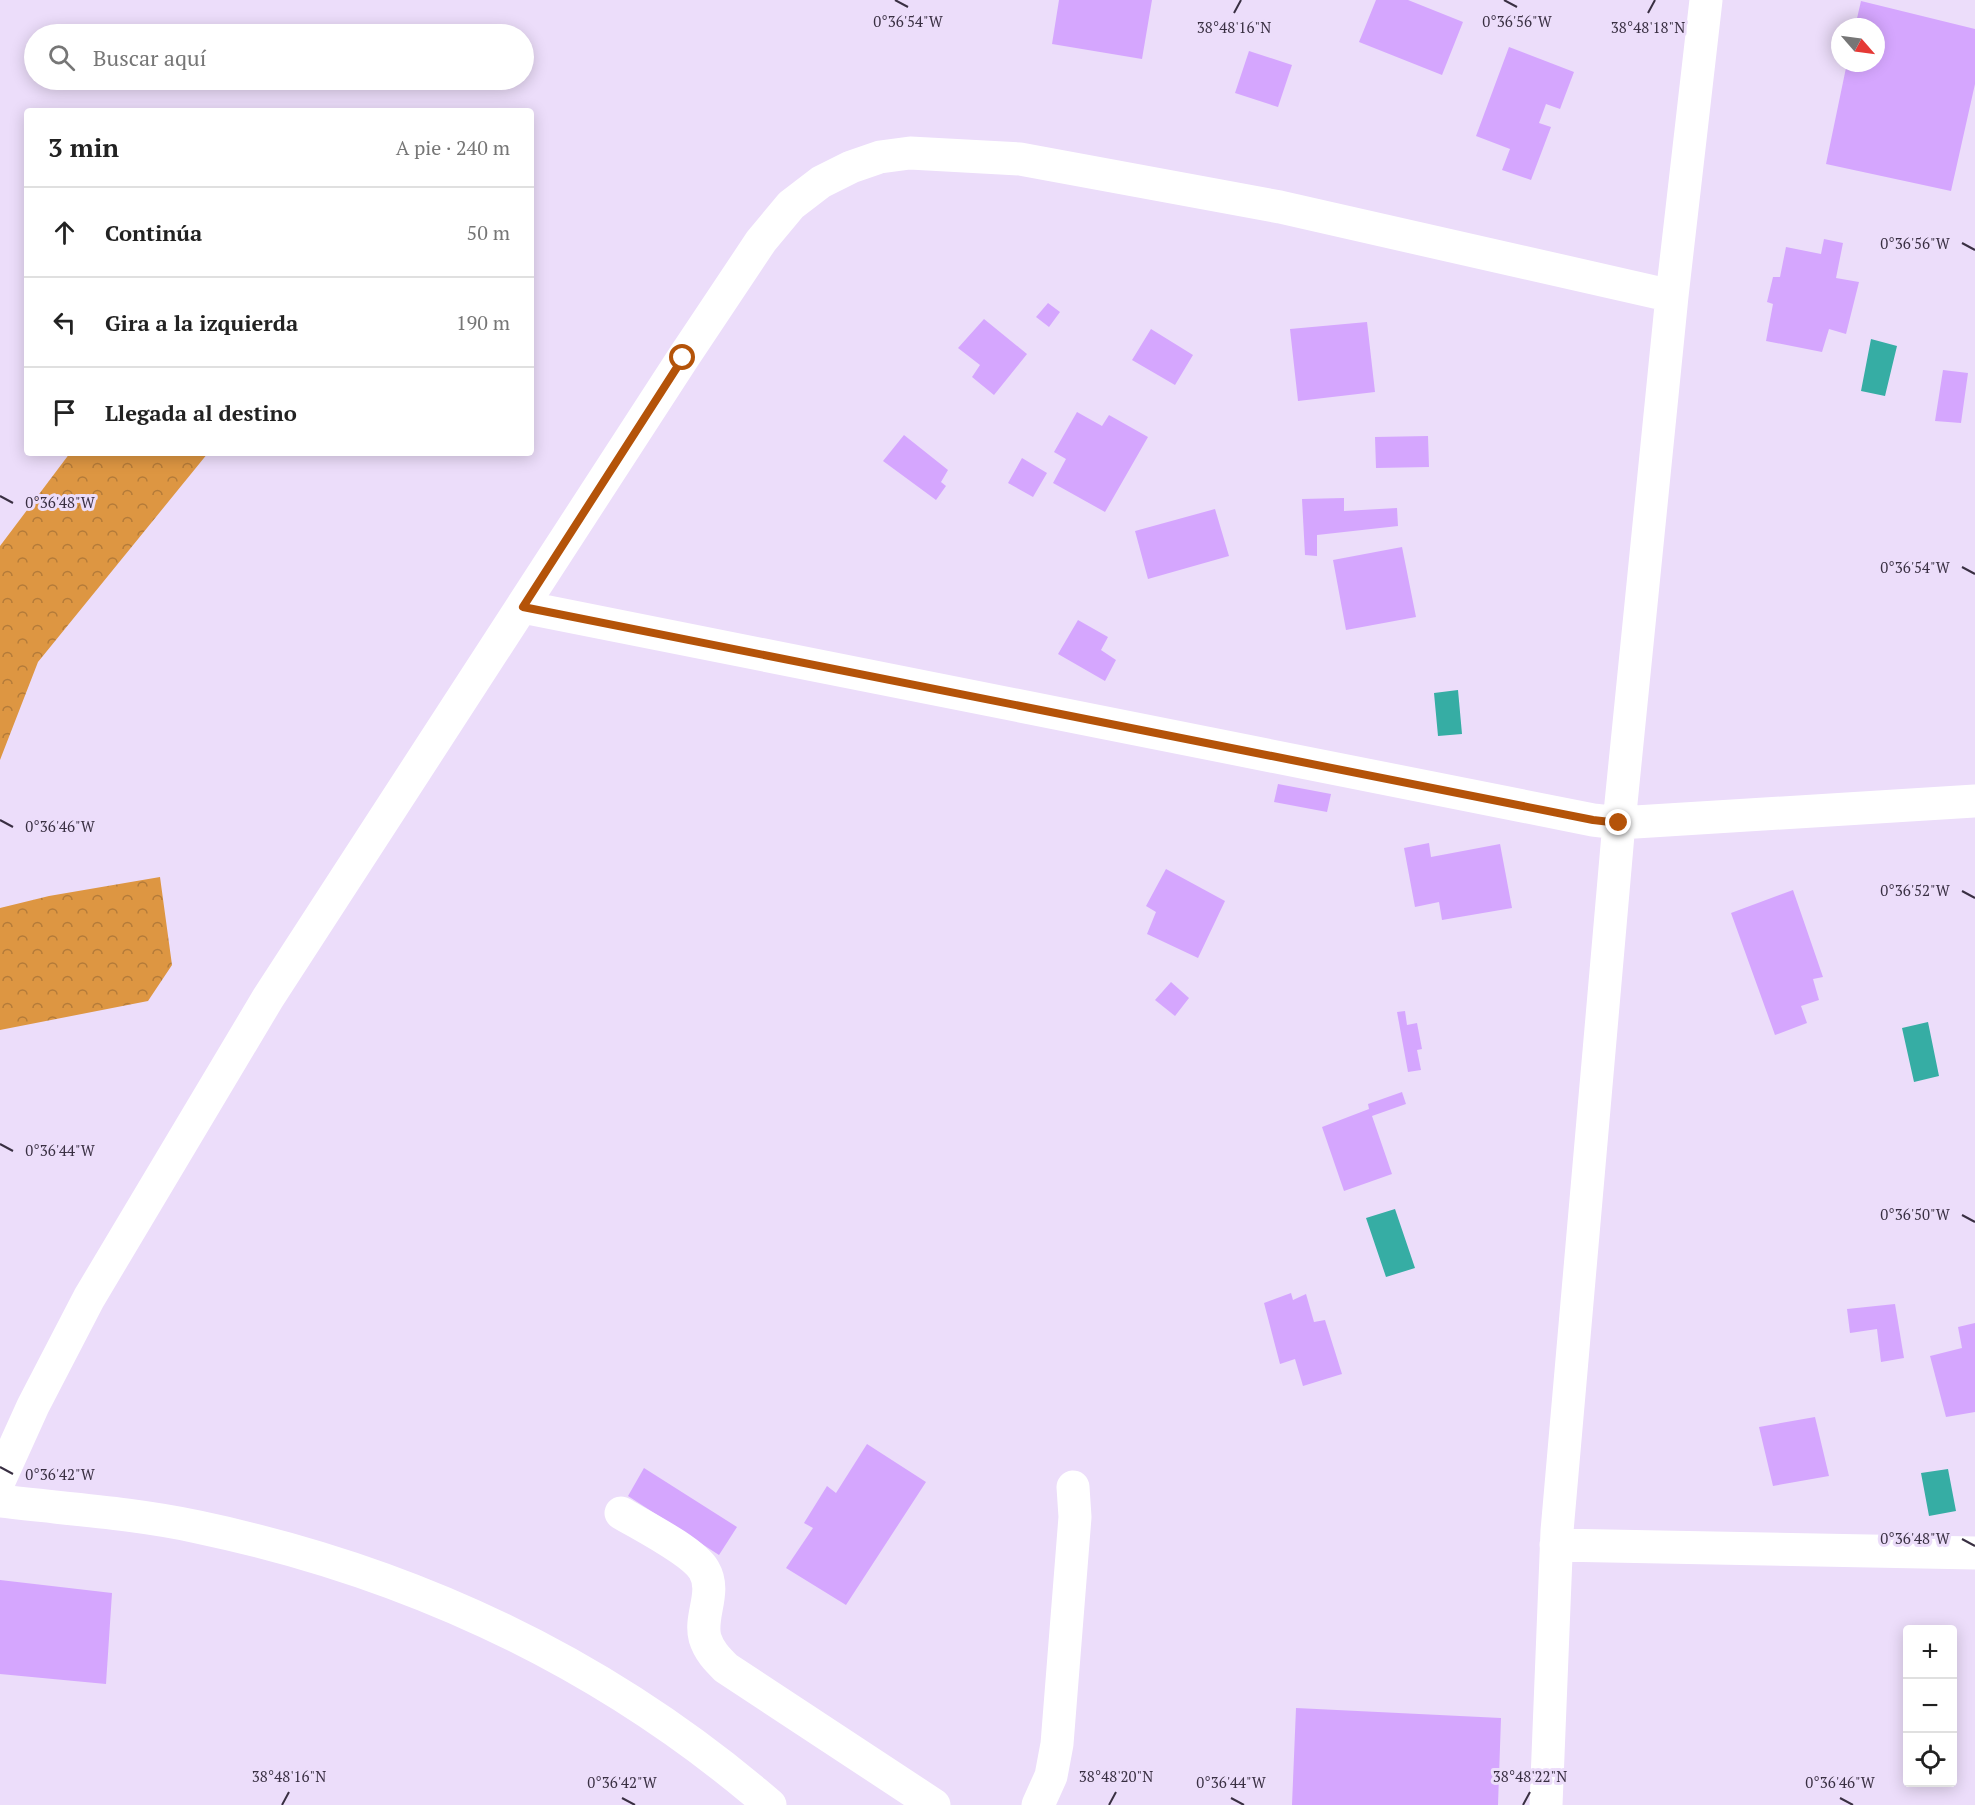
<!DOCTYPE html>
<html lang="es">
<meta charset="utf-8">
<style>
:root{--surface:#fff;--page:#f2f2f2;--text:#222;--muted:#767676;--line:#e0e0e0}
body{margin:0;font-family:"PT Serif",serif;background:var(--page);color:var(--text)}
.controls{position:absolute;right:18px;bottom:18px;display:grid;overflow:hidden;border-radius:6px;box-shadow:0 3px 15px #0003}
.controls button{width:54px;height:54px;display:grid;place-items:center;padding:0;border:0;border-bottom:2px solid var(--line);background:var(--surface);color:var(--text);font:30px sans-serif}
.compass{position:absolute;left:1831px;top:18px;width:54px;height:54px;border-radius:50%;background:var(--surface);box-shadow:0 3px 15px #0003;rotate:118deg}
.stop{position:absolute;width:18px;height:18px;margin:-14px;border:4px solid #b45309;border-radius:50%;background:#fff}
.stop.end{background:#b45309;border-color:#fff;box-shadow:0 2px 6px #0008}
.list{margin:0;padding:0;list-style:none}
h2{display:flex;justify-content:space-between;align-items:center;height:78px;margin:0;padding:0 24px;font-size:26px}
h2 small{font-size:20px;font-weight:400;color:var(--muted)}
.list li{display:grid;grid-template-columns:39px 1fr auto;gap:18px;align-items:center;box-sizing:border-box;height:90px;padding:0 24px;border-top:2px solid var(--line)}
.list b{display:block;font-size:22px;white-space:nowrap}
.list em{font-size:20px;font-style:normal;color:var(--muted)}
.icon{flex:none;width:33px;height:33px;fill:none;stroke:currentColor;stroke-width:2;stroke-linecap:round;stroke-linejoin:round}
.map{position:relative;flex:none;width:1975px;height:1805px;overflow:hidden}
.search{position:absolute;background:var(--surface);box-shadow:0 3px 15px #0003;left:24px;top:24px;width:510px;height:66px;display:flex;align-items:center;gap:15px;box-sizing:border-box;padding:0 21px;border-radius:33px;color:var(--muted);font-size:22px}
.panel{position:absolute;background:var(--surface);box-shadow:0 3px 15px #0003;left:24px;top:108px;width:510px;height:348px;border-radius:6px}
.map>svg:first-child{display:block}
.forest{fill:url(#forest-crowns)}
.water{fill:#36ada4}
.building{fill:#d5a6fe}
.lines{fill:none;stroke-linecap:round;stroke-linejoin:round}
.minor{stroke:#fff;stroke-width:33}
.major{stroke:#fff;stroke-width:33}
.route{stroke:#b45309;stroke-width:8}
.ticks{fill:none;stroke:#392f42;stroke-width:2}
.ticks-label{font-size:15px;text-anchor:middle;fill:#392f42;stroke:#ecddfa;stroke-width:6;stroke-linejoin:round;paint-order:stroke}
</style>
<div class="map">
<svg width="1975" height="1805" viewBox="0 0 1975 1805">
<defs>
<pattern id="forest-crowns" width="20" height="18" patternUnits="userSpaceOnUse" patternTransform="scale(1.5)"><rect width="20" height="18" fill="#dd9642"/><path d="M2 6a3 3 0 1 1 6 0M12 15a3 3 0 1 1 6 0" fill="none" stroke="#b47b39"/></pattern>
</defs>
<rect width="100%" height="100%" fill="#ecddfa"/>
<path class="forest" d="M70,453H208L38,662L0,760V546Z
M160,877L172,965L148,1001L0,1030V908L49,896Z"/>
<path class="water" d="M1871,339L1897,346L1885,396L1861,391Z
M1458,690L1462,734L1438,736L1434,693Z
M1928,1022L1939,1076L1914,1082L1902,1028Z
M1395,1209L1415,1268L1386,1277L1366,1218Z
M1948,1469L1956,1511L1929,1516L1921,1473Z"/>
<path class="building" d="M1059,0H1152L1142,59L1052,44Z
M1376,0H1408L1463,22L1442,75L1359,42Z
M1861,1L1975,29V84L1951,191L1826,164L1847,63H1876V27H1855Z
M1509,47L1574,72L1560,109L1546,104L1539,123L1551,127L1531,180L1502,170L1510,149L1476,136Z
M1249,51L1292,65L1278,107L1235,93Z
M1824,239L1843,243L1836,278L1859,282L1846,334L1829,329L1822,352L1766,341L1773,304L1767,302L1773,277H1780L1786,247L1821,254Z
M1048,303L1060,312L1049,327L1036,317Z
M984,319L1027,354L994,395L972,377L980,365L958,348Z
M1367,322L1375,392L1298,401L1290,329Z
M1151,329L1193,355L1175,385L1132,360Z
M1943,370L1968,373L1961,423L1935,421Z
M1077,412L1102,426L1109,415L1148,437L1105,512L1053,483L1066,459L1054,452Z
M904,435L948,470L941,482L946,486L936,500L883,461Z
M1428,436L1429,467L1376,468L1375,437Z
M1022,458L1047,473L1033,497L1008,483Z
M1344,498V511L1397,508L1398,526L1317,535V556L1305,555L1302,499Z
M1215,509L1229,556L1148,579L1135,531Z
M1402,547L1416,617L1346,630L1333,560Z
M1078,620L1108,637L1101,650L1116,660L1105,681L1058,654Z
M1278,784L1331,794L1327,812L1274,802Z
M1429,843L1431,857L1500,844L1512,908L1442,920L1439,902L1415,907L1404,848Z
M1166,869L1225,901L1198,958L1147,934L1156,912L1146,906Z
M1793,890L1823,977L1813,979L1819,1000L1801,1006L1807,1023L1775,1035L1731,913Z
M1171,982L1189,998L1175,1016L1155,1000Z
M1405,1011L1407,1025L1417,1023L1422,1049L1417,1050L1421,1070L1408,1072L1397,1012Z
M1402,1092L1406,1104L1372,1116L1392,1174L1344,1191L1322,1127L1369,1109L1368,1104Z
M1291,1293L1293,1300L1306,1294L1314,1322L1325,1320L1342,1374L1303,1386L1295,1359L1280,1364L1264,1303Z
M1895,1304L1904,1358L1881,1362L1877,1329L1850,1333L1847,1309Z
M1975,1323V1412L1946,1417L1930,1356L1962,1348L1958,1327Z
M1815,1417L1829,1476L1773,1486L1759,1427Z
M867,1444L926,1482L846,1605L786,1568L813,1528L804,1523L827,1486L836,1493Z
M644,1468L737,1527L719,1555L628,1496Z
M0,1580L112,1593L106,1684L0,1674Z
M1296,1708L1501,1718L1498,1805H1292Z"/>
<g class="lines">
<path class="minor" d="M523,607L1593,820L1619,823L1975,801
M0,1479L33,1406L89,1298L268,998L683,358L761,241L791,205L821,182L851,167L880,157L910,153L1020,159L1280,207L1672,296
M621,1513C641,1525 693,1551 704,1570C717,1592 699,1616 705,1638C709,1651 717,1659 726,1668L934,1805
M1556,1545L1975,1553
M1038,1805L1051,1776L1057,1744L1075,1517L1073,1487
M1546,1805L1557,1531L1619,823L1672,296L1706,0"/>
<path class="major" d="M0,1501C66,1509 133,1513 198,1527C412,1572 604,1662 770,1805"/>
</g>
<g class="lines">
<path class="route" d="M683,358L523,607L1593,820L1619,823"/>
</g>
<path class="ticks" d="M895,0L908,7M1504,0L1517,7M1234,13L1241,0M1648,13L1655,0M1962,243L1975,250M0,496L13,503M1962,567L1975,574M0,820L13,827M1962,891L1975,898M0,1144L13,1151M1962,1215L1975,1222M0,1467L13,1474M1962,1539L1975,1546M622,1798L635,1805M1231,1798L1244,1805M1840,1798L1853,1805M282,1805L289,1792M1109,1805L1116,1792M1523,1805L1530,1792"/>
<g class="ticks-label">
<text x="908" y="27">0°36'54"W</text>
<text x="1517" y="27">0°36'56"W</text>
<text x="1234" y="33">38°48'16"N</text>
<text x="1648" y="33">38°48'18"N</text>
<text x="1915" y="249">0°36'56"W</text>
<text x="60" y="508">0°36'48"W</text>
<text x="1915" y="573">0°36'54"W</text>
<text x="60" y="832">0°36'46"W</text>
<text x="1915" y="896">0°36'52"W</text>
<text x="60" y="1156">0°36'44"W</text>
<text x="1915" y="1220">0°36'50"W</text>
<text x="60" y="1480">0°36'42"W</text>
<text x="1915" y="1544">0°36'48"W</text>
<text x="289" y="1782">38°48'16"N</text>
<text x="1116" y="1782">38°48'20"N</text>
<text x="1530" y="1782">38°48'22"N</text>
<text x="622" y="1788">0°36'42"W</text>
<text x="1231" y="1788">0°36'44"W</text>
<text x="1840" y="1788">0°36'46"W</text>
</g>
</svg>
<div class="controls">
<button>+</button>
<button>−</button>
<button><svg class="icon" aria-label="locate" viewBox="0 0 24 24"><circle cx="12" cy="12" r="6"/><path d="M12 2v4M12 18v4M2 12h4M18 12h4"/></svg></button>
</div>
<svg class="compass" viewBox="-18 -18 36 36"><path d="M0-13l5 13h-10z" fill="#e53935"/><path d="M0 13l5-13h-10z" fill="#767676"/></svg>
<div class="stop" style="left:683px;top:358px"></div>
<div class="stop end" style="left:1619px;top:823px"></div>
<div class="search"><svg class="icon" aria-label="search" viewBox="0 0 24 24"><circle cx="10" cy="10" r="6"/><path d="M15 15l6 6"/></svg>Buscar aquí</div>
<section class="panel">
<h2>3 min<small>A pie · 240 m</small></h2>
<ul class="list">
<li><svg class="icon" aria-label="ahead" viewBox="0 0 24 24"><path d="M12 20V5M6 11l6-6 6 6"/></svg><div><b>Continúa</b></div><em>50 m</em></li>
<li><svg class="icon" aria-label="left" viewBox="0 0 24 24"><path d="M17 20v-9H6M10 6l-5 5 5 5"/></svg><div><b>Gira a la izquierda</b></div><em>190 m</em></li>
<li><svg class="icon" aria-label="arrive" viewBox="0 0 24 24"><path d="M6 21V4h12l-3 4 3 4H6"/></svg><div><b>Llegada al destino</b></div></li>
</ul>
</section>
</div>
